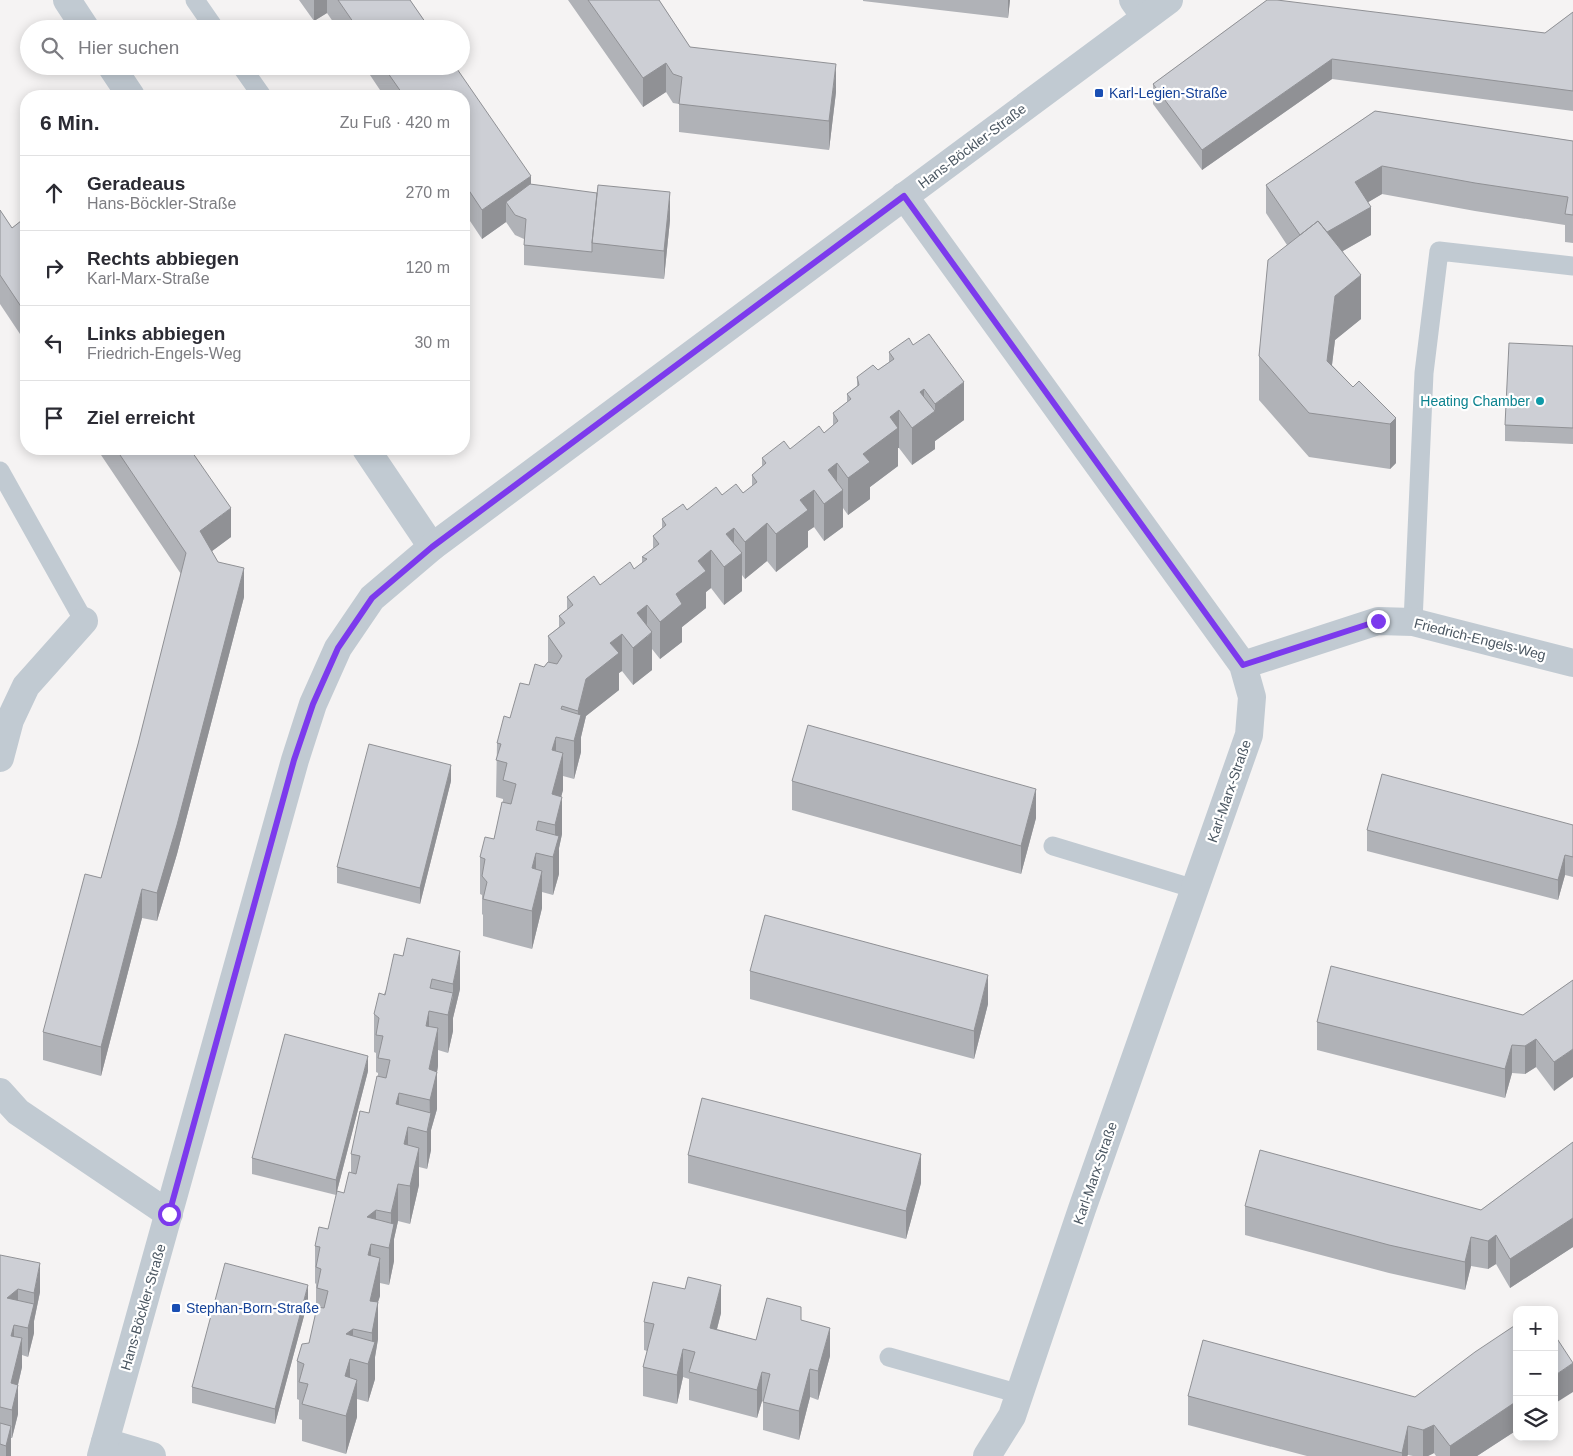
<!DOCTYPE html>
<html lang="de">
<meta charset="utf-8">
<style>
:root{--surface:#fff;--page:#f2f2f3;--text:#2b2b33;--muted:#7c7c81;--line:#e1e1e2}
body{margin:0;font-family:Arial,sans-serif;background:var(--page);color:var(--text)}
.controls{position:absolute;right:15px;bottom:15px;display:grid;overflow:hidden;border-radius:10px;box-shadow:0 2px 12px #0003}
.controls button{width:45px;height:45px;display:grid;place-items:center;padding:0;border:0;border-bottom:1px solid var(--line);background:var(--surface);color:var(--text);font:25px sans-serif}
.stop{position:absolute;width:15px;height:15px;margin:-11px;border:4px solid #7c3aed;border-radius:50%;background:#fff}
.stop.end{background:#7c3aed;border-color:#fff;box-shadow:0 1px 5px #0008}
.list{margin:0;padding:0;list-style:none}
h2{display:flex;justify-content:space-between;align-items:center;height:65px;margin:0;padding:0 20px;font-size:21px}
h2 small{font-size:16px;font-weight:400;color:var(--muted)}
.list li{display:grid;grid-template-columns:32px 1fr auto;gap:15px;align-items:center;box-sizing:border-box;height:75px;padding:0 20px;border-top:1px solid var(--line)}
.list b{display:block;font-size:19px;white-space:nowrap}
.list p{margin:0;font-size:16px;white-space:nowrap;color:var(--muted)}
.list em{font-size:16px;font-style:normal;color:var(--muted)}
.icon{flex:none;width:28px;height:28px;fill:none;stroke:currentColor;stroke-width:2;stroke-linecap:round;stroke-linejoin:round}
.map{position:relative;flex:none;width:1573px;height:1456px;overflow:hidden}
.search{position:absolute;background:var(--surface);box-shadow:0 2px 12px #0003;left:20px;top:20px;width:450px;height:55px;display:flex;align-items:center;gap:12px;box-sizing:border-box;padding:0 18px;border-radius:28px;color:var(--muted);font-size:19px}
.panel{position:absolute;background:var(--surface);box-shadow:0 2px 12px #0003;left:20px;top:90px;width:450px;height:365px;border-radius:20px}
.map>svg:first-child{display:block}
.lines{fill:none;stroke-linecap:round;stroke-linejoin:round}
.service{stroke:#c1cad2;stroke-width:19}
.minor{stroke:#c1cad2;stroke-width:28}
.tertiary{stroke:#c1cad2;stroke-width:28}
.wall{fill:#b0b2b7}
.shaded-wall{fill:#909195}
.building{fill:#cdcfd5;stroke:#909195}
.route{stroke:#7c3aed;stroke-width:6}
.transit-dot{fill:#1a4fb4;stroke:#fff;stroke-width:2}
.culture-dot{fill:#0f9aa8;stroke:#fff;stroke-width:2}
.labels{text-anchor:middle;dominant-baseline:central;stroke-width:4.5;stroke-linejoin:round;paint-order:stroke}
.transit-label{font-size:14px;fill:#164399;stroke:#fff;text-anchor:start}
.street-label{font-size:14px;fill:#4a5661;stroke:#fff}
.culture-label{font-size:14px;fill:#0d838f;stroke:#fff;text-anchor:end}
</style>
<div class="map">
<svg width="1573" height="1456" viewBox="0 0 1573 1456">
<rect width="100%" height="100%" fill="#f5f3f3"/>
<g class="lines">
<path class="service" d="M195,0L215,29
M241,66L262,96
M0,471L84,621
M1413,622L1424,373L1439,251L1573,266
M1053,846L1195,889
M889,1357L1020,1394"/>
<path class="minor" d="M67,0L86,29
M1133,0L1145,17
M111,66L131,96
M904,196L1243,665L1252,697L1249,735L1082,1209L1012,1416L987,1456
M366,449L432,547
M1243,665L1378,621L1413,622L1573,663
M0,758L10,720L26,686L84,621
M0,1092L18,1112L169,1214
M105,1442L152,1456"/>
<path class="tertiary" d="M101,1456L295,760L313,704L338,648L372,598L432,547L1169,0"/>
</g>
<path class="wall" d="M299,0H410L430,29H338L327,13L314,21Z
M568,0H659L690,47L836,92L829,150L679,132V104L673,103L666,92L643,107Z
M863,0H1010L1008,18L863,1Z
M1267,0L1545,33L1573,12V111L1332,79L1202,170L1153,104V84Z
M364,66H455L531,184L670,220L664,279L524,265V239L515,235L506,222L482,239L464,212V96H384Z
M1375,111L1573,141V243L1565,242V225L1475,211L1382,194L1368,202L1371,235L1343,251L1361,319L1335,340L1332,365L1353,387L1396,418V463L1390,469L1309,457L1259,400V356L1287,245L1266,213V185Z
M0,210L12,228L26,217V343L0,304Z
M1573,346V444L1505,441V425Z
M889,352L964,420L935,441V440V449L912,465L899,448H898V466L870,487V499L848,515L843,508V527L824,541L814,527L808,531V547L776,572L767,561L745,579L742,575V591L724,605L711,588L706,592V608L682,627V642L660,659L652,649V670L633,685L622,671L619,673V690L586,716L581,737V752L574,779L563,776V790L561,796L562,834L559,848V874L553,895L542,892V908L532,949L483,936V915L482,914V895L480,894V857L494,839L503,802V799L496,797L497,743L529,685L548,662V636L559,627V616L567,610V597L600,585L634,569L642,563V557L653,549V536L662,528V519L722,495L743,493L752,486V475L762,466V458L790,449L824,433L833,425V413L847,402V394L857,386V377L878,370L889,362Z
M97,449H190L231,537L212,551L218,562L244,597L177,854L157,921L142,918L101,1076L43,1060V1032L101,878L138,744L181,574Z
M451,781L420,904L337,883V867Z
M792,781L1036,818L1021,874L792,810Z
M1573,825V877L1565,875L1558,900L1367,851V830Z
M407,938L460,989L453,1018V1031L448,1053L438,1050V1066L437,1072V1109L431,1130V1150L427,1169L419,1167V1185L410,1224L398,1221L394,1239V1261L389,1285L380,1283V1296L378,1302V1339L375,1357V1379L368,1402L357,1399V1417L346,1454L302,1441V1420L299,1419V1400L297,1399V1361L309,1343L317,1309V1305H316V1284L315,1283V1246L328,1229L344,1193L351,1173V1154L369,1113L378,1076V1073L376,1072V1053L374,1052V1014L403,956Z
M750,971L988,1004L974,1059L750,999Z
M1573,980L1554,1091L1536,1067L1525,1074L1512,1073L1505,1098L1317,1050V1022L1523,1015Z
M368,1071L336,1195L252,1174V1158Z
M1573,1142V1247L1510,1288L1496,1264L1488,1269L1471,1266L1465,1290L1389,1273L1245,1235V1206L1481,1210Z
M688,1155L921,1183L906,1239L688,1183Z
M0,1255L40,1292L34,1321V1333L28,1357L22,1355V1367L18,1385V1414L12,1438H11V1456H0Z
M308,1301L275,1424L192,1403V1387Z
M721,1313L717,1329L756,1340L801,1320L830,1356L818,1400L810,1397L799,1440L763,1430V1401H762L757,1418L689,1400V1379L683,1377L677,1404L643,1396V1367L647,1351L644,1350V1322Z
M1517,1324V1430L1477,1456H1436L1434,1453L1428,1456H1413L1408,1455L1407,1456H1307L1188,1425V1396L1415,1397Z"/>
<path class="shaded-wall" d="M314,0H327V13L314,21Z
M1008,0H1010L1008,18Z
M1332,59V79L1202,170V150Z
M666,63V92L643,107V78Z
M836,64V92L829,150V121Z
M1382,166V194L1355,210V182Z
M531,176V205L506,202V222L482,239V210Z
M670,192V220L664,279V251Z
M1371,207V235L1318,265V237Z
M1361,275V319L1335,340L1327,405V361L1335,296Z
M964,382V420L935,441V404Z
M924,389V419L935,411V449L912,465V428L920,392Z
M899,410V448H898V466L870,487V499L848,515V478L863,454L890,417Z
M1396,418V463L1390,469V424Z
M837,463V494L843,490V527L824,541V504L828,470Z
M814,490V527L808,531V547L776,572V534L800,500Z
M231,508V537L200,560V531Z
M767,523V561L745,579V542Z
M734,528V559L742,553V591L724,605V567L726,534Z
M711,550V588L706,592V608L682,627V642L660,659V622L676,594L698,561Z
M244,568V597L177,854L157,921V893Z
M647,605V637L652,632V670L633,685V648L637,613Z
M622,634V671L619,673V690L586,716L581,737V752L574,779V741L578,726V711L586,679L610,643Z
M556,737V774L552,750Z
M563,753V790L554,825L552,794Z
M451,765V781L420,904V888Z
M1036,789V818L1021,874V846Z
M562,797V834L559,848V874L553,895V857L555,851V825Z
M536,853V891L532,868Z
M1565,855V875L1558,900V880Z
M542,871V908L532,949V911Z
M142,889V918L101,1076V1047Z
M460,951V989L453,1018V1031L448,1053V1015L453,997V984Z
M988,975V1004L974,1059V1031Z
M429,1011V1048L426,1026Z
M438,1028V1066L437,1072V1109L431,1130V1150L427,1169V1132L430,1120L429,1069Z
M1536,1039V1067L1525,1074V1046Z
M1512,1045V1073L1505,1098V1069Z
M1573,1049V1077L1554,1091V1062Z
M368,1056V1071L336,1195V1180Z
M399,1093V1130L396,1104Z
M408,1127V1164L404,1144Z
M419,1148V1185L410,1224V1186Z
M921,1154V1183L906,1239V1211Z
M398,1184V1221L394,1239V1261L389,1285V1248L391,1237V1213Z
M376,1210V1245L371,1244V1281L368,1293L367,1217Z
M1573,1218V1247L1510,1288V1259Z
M1496,1235V1264L1488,1269V1241Z
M1471,1237V1266L1465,1290V1262Z
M380,1258V1296L378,1302V1339L375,1357V1379L368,1402V1364L372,1351V1333L370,1301Z
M40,1263V1292L34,1321V1293Z
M308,1285V1301L275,1424V1409Z
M721,1285V1313L710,1356V1328Z
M18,1289V1318L7,1298Z
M34,1304V1333L28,1357V1328Z
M14,1325V1353L11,1336Z
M830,1328V1356L818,1400V1371Z
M353,1329V1360L350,1359V1397L345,1376L346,1334Z
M22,1338V1367L12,1410L11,1383Z
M683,1349V1377L677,1404V1375Z
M1573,1363V1392L1554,1404V1376Z
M810,1369V1397L799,1440V1411Z
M762,1372V1401L757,1418V1390Z
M357,1380V1417L346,1454V1416Z
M18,1385V1414L12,1438V1410Z
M1517,1401V1430L1477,1456H1450V1446Z
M1434,1425V1453L1428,1456H1423V1430Z
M11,1426V1456H6V1446Z
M1408,1426V1455L1407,1456H1402V1453Z"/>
<path class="building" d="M338,0H410L430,29H358Z
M588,0H659L690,47L836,64L829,121L679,104L682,77L673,74L666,63L643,78Z
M1267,0H1277L1545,33L1573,12V91L1332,59L1202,150L1153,84Z
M383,66H455L531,176L482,210L464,183V96H404Z
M1375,111L1573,141V215L1565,214L1568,197L1475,183L1382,166L1355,182L1371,207L1327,232L1318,221L1300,235L1266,185Z
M530,184L597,193L592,243V252L524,245L526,219L515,215L506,202Z
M598,185L670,192L664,251L592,243Z
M0,210L12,228L26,217V314L0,275Z
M1318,221L1361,275L1335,296L1327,361L1353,387L1359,381L1396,418L1390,424L1309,413L1259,356L1268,260Z
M929,334L964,382L935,404L924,389L920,392L935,411L912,428L899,410L890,417L898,428L863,454L870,462L848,478L837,463L828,470L843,490L824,504L814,490L800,500L808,510L776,534L767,523L745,542L734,528L726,534L742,553L724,567L711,550L698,561L706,571L676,594L682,604L660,622L647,605L637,613L652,632L633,648L622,634L610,643L619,653L586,679L578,711L562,706L561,709L581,715L574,741L556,737L552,750L563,753L552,794L562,797L555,825L538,821L536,830L559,836L553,857L536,853L532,868L542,871L532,911L483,899L487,882L482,876L485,859L480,857L485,837L494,839L502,802L511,804L516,784L503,780L507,763L496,760L501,744L497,743L504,716L510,718L520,683L529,685L535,664L544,667L548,662L557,664L562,656L548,636L565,623L559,616L573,605L567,597L594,576L600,585L630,562L634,569L647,559L642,557L659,544L653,536L666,525L662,519L683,504L687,510L716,487L722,495L736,484L743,493L757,482L752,475L766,463L762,458L784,441L790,449L819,426L824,433L838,421L833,413L851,399L847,394L859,385L857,377L873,365L878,370L894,359L889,352L909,338L913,345Z
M1509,343L1573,346V428L1505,425Z
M116,449H190L231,508L200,531L218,562L244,568L177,825L157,893L142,889L101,1047L43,1032L85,874L101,878L138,744L186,553Z
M808,725L1036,789L1021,846L792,781Z
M369,744L451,765L420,888L337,867Z
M1382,774L1573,825V857L1565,855L1558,880L1367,830Z
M765,915L988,975L974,1031L750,971Z
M407,938L460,951L453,984L432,979L430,988L453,993L448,1015L429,1011L426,1026L438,1028L429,1069L437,1072L430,1100L399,1093L396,1104L431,1113L427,1132L408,1127L404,1144L419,1148L410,1186L398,1184L391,1213L376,1210L367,1217L394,1224L389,1248L371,1244L368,1255L380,1258L370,1301L378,1302L372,1333L353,1329L346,1334L375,1342L368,1364L350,1359L345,1376L357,1380L346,1416L302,1404L308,1384L299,1382L304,1364L297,1361L302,1344L309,1343L317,1307L324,1308L328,1291L317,1288L321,1269L316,1267L320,1247L315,1246L319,1227L328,1229L337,1191L344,1193L349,1172L356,1174L360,1156L351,1154L360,1111L369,1113L377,1076L386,1078L390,1060L378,1058L383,1036L376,1035L379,1018L374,1014L379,993L385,995L394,954L403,956Z
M1331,966L1523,1015L1573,980V1049L1554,1062L1536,1039L1525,1046L1512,1045L1505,1069L1317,1022Z
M285,1034L368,1056L336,1180L252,1158Z
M702,1098L921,1154L906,1211L688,1155Z
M1573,1142V1218L1510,1259L1496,1235L1488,1241L1471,1237L1465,1262L1389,1245L1245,1206L1260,1150L1481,1210Z
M0,1255L40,1263L34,1293L18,1289L7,1298L34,1304L28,1328L14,1325L11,1336L22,1338L11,1383L18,1385L12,1410L0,1407Z
M225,1263L308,1285L275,1409L192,1387Z
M688,1277L721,1285L710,1328L756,1340L767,1298L801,1307V1320L830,1328L818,1371L810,1369L799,1411L763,1402L770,1374L762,1372L757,1390L689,1372L695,1352L683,1349L677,1375L643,1367L654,1324L644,1322L653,1282L685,1289Z
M1517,1324V1401L1450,1446L1434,1425L1423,1430L1408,1426L1402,1453L1188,1396L1203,1340L1415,1397L1475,1352Z
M1554,1334L1573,1363L1554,1376Z
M0,1423L11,1426L6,1446L0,1444Z"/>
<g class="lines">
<path class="route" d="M169,1214L294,760L313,704L338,648L372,598L432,547L904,196L1243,665L1378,621"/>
</g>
<g class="transit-dot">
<rect x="1094" y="88" width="10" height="10" rx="2.5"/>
<rect x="171" y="1303" width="10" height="10" rx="2.5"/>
</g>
<circle class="culture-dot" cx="1540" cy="401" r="5"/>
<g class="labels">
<g class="transit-label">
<text x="1109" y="93">Karl-Legien-Straße</text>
<text x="186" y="1308">Stephan-Born-Straße</text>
</g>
<g class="street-label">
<text transform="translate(972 146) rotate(-37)">Hans-Böckler-Straße</text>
<text transform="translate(1480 639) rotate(14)">Friedrich-Engels-Weg</text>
<text transform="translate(1229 791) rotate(-71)">Karl-Marx-Straße</text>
<text transform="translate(1095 1173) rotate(-71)">Karl-Marx-Straße</text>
<text transform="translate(143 1307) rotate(-74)">Hans-Böckler-Straße</text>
</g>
<g class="culture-label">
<text x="1530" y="401">Heating Chamber</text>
</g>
</g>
</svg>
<div class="controls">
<button>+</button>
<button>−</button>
<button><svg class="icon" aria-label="layers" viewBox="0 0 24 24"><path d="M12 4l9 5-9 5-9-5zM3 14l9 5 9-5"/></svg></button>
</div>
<div class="stop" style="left:169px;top:1214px"></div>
<div class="stop end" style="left:1378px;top:621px"></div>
<div class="search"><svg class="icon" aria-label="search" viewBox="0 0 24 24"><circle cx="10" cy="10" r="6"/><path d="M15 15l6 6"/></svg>Hier suchen</div>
<section class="panel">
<h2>6 Min.<small>Zu Fuß · 420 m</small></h2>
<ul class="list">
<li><svg class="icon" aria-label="ahead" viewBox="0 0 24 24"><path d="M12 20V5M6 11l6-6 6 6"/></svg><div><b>Geradeaus</b><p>Hans-Böckler-Straße</p></div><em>270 m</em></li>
<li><svg class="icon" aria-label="right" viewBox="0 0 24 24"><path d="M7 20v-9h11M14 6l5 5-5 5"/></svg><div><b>Rechts abbiegen</b><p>Karl-Marx-Straße</p></div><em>120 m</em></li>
<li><svg class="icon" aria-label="left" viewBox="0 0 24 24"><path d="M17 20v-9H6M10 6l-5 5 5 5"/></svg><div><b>Links abbiegen</b><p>Friedrich-Engels-Weg</p></div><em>30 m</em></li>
<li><svg class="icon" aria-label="arrive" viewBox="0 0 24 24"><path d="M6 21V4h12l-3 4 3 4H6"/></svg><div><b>Ziel erreicht</b></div></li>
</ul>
</section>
</div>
